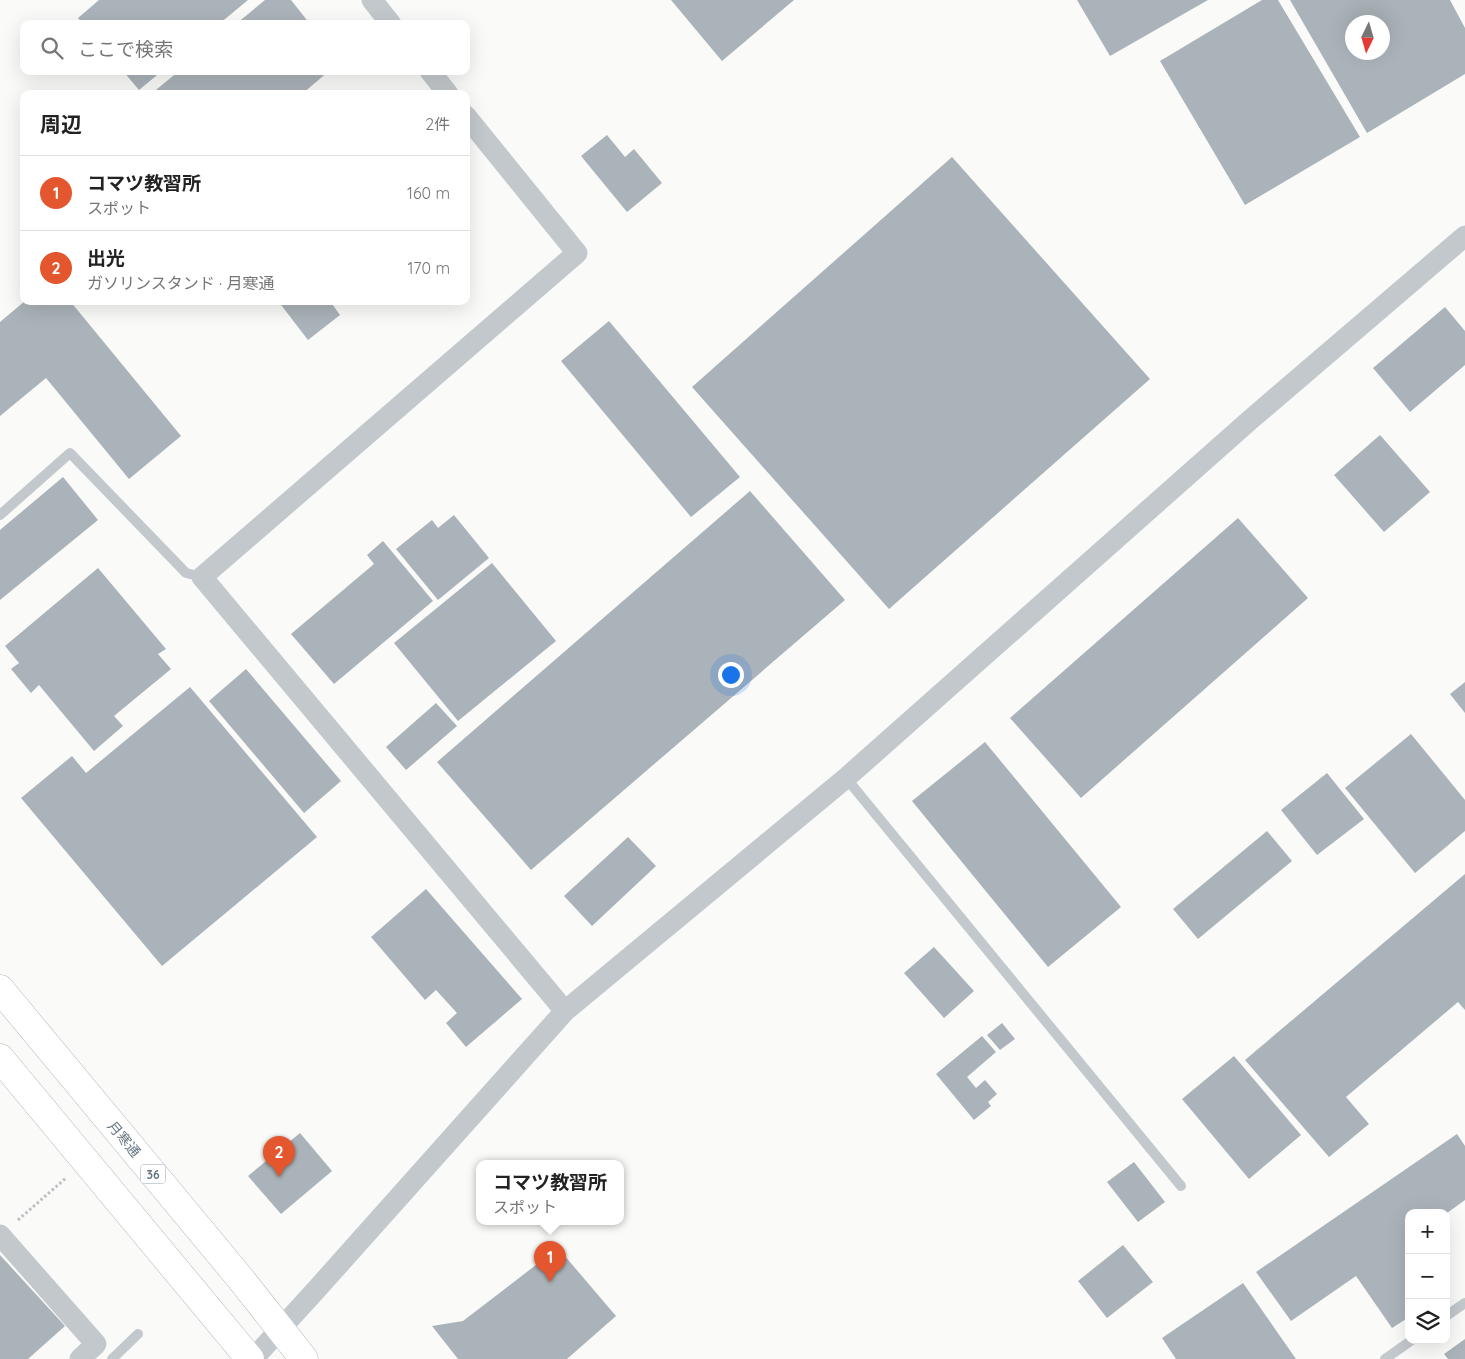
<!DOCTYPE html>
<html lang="ja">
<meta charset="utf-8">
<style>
:root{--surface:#fff;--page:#f2f2f2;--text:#222;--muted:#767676;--line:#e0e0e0;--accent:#e4572e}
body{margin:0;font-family:Quicksand,"Noto Sans JP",sans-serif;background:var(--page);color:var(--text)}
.controls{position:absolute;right:15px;bottom:15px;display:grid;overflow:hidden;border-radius:10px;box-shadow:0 5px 20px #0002}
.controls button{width:45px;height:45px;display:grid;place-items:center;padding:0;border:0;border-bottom:1px solid var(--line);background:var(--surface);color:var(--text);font:25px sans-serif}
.compass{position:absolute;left:1345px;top:15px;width:45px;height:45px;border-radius:50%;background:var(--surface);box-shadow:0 5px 20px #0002;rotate:185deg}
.you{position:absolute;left:730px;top:674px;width:18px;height:18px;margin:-12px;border:4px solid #fff;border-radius:50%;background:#1a73e8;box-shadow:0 0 0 8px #1a73e833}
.badge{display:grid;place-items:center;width:32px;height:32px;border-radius:50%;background:var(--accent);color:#fff;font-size:16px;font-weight:700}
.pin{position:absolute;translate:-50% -41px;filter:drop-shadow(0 1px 2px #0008)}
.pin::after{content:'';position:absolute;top:26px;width:18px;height:15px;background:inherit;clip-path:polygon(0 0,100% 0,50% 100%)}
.popup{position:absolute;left:476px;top:1160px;width:148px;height:65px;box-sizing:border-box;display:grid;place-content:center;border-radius:10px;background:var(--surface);filter:drop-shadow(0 1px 4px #0005);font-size:16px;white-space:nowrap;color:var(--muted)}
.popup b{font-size:19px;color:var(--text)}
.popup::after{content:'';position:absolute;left:50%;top:100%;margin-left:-10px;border:10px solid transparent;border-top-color:var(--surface)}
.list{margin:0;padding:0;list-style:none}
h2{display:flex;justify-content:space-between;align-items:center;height:65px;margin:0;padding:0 20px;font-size:21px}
h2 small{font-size:16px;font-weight:400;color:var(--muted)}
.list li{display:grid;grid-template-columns:32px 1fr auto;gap:15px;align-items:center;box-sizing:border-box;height:75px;padding:0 20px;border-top:1px solid var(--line)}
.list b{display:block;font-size:19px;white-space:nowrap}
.list p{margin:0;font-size:16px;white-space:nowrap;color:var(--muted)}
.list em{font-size:16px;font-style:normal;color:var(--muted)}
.icon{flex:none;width:28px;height:28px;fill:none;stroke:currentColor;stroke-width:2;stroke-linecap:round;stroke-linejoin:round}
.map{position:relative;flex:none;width:1465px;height:1359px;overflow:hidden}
.search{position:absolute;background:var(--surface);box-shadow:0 5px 20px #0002;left:20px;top:20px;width:450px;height:55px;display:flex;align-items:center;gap:12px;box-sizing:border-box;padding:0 18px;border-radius:10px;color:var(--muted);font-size:19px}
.panel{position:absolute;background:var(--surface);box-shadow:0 5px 20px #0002;left:20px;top:90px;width:450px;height:215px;border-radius:10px}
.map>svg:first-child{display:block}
.building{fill:#aab3b9;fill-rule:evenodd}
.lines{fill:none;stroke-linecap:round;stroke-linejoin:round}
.highway-casing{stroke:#b4b9bd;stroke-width:29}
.path{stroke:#bbbfc2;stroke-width:3;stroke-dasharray:2.5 2.5;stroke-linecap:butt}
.lane{stroke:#c3c8cc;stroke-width:10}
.street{stroke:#c3c8cc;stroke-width:21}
.highway{stroke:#fff;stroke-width:28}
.labels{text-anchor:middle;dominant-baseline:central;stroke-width:5;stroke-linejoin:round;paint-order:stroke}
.shield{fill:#fff;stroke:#939fa8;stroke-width:1}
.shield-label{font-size:12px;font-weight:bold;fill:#657683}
.street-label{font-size:14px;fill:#657683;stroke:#fff}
</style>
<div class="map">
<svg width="1465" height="1359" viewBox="0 0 1465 1359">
<rect width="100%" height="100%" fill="#fafaf8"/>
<path class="building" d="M99,0H248L219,24H83L78,18Z
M265,0H291L310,24H236Z
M671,0H794L722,61Z
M1077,0H1208L1110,56Z
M1262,0H1278L1360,137L1245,205L1160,61Z
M1290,0H1450L1465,28V74L1367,133ZM1352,22H1382V52H1352Z
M123,71H162L139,90Z
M179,71H329L302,94H151Z
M607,135L625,157L634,149L662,183L627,212L581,156Z
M952,157L1150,379L889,609L692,387Z
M25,301H70L181,436L129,479L46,378L0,416V322Z
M278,301H330L340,315L308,340Z
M1445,307L1465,331V365L1410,412L1373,368Z
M609,321L740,477L691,517L561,361Z
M1380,435L1430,492L1384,532L1334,475Z
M63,477L98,520L0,600V530Z
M750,491L845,600L531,870L437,762Z
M454,515L489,558L438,600L396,549L432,520L438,528Z
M1238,518L1308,598L1081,798L1010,718Z
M383,541L433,601L334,684L291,634L374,564L367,555Z
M492,563L556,641L458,721L394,643Z
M98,568L166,649L158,654L171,669L114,716L123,726L94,751L39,685L31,693L11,669L19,663L5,646Z
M246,669L341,781L304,813L209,701Z
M1465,682V713L1450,694Z
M190,687L317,837L162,966L21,798L72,756L86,773Z
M436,703L457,726L406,770L386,747Z
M1411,734L1465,800V831L1415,873L1345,788Z
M985,742L1121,907L1048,967L912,801Z
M1327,773L1364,819L1317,855L1281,810Z
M1267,831L1292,861L1198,939L1173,909Z
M628,837L656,866L592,926L564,896Z
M1465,874V1010L1458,1002L1346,1097L1369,1124L1329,1157L1245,1060Z
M426,889L522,999L466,1047L446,1023L457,1013L436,990L425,1000L371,937Z
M934,947L974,991L944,1018L904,973Z
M1002,1023L1015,1039L1000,1050L987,1035Z
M982,1036L996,1052L967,1077L976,1088L985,1080L997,1094L988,1102L991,1106L974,1120L936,1074Z
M1234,1056L1301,1135L1249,1179L1182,1099Z
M300,1133L332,1171L281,1214L248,1176Z
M1457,1134L1465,1146V1200L1447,1213H1409V1240L1406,1242L1409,1245V1317L1392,1328L1356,1276L1291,1321L1256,1272Z
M1134,1162L1165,1202L1138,1222L1107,1182Z
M1123,1245L1153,1282L1107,1318L1078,1281Z
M558,1248L616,1316L567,1359H458L432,1326L463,1321Z
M0,1255L65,1326L28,1359H0Z
M1243,1283L1296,1359H1176L1162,1338Z
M1465,1339V1359H1448L1444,1354Z"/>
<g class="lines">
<defs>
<path id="highway" d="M0,989L240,1278L304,1359
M0,1058L250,1359"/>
</defs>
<use href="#highway" class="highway-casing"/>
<path class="path" d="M18,1220L66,1178"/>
<path class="lane" d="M0,515L70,453L186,573L202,577
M846,778L1181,1186
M1446,1316L1465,1303
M112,1359L138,1334
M1385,1359L1412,1340"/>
<path class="street" d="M372,0L391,24
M430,71L448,94
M466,116L577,253L202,577L565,1011
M0,1235L96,1344L80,1359
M253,1359L316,1290L565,1011L846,778L1250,420L1465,236"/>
<use href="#highway" class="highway"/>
</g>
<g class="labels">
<rect class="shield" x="140.5" y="1164.5" width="25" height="19" rx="4"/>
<g class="shield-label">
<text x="153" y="1174">36</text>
</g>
<g class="street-label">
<text transform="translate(124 1139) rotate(50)">月寒通</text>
</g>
</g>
</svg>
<div class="controls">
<button>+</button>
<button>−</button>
<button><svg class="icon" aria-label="layers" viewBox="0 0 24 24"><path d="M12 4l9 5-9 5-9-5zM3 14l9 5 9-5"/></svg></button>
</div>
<svg class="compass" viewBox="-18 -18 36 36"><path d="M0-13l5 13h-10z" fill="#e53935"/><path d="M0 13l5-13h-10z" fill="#767676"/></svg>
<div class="you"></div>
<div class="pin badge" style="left:550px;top:1282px">1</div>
<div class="popup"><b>コマツ教習所</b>スポット</div>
<div class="pin badge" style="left:279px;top:1177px">2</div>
<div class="search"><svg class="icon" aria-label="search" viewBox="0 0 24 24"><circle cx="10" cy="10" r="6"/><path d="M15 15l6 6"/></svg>ここで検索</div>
<section class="panel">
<h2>周辺<small>2件</small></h2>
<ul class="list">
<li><span class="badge">1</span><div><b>コマツ教習所</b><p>スポット</p></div><em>160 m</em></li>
<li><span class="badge">2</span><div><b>出光</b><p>ガソリンスタンド · 月寒通</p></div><em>170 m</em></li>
</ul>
</section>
</div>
